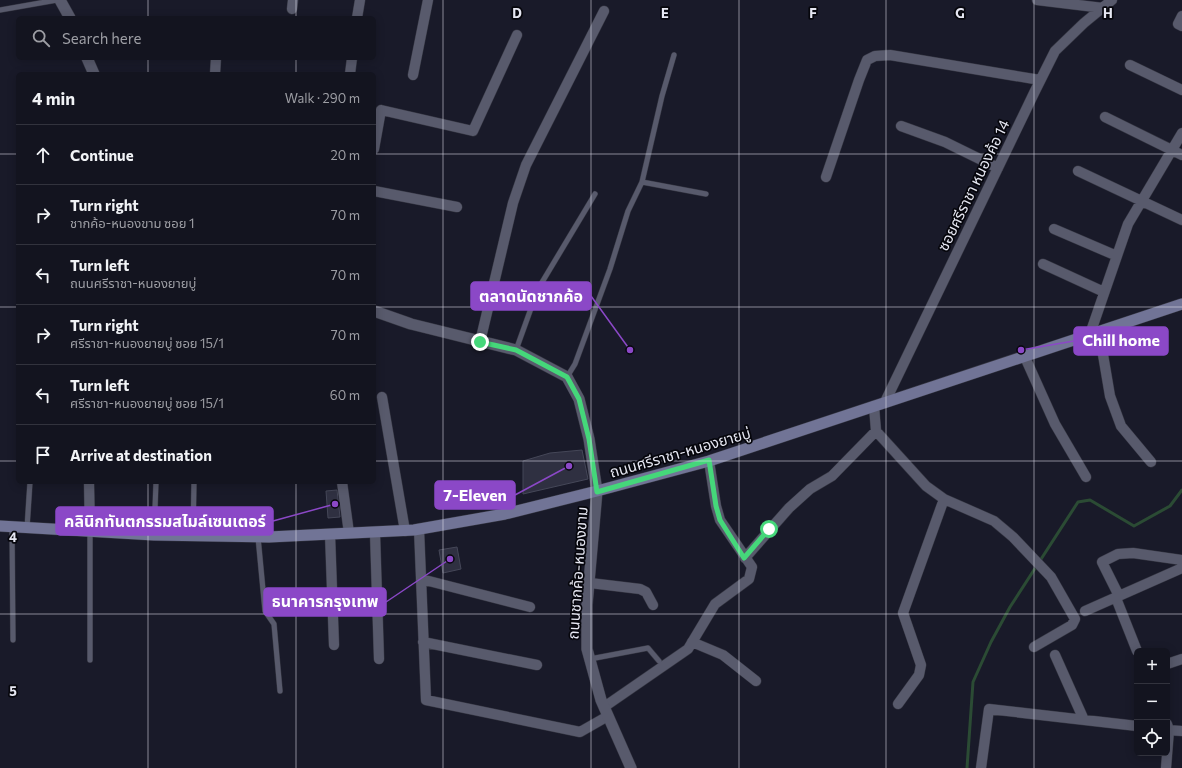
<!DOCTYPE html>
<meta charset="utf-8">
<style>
:root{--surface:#13141f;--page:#1c1d28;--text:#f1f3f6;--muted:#9d9ea4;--line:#32333d}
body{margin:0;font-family:Commissioner,"Noto Sans Thai",sans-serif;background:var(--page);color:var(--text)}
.controls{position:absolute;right:12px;bottom:12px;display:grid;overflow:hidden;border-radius:6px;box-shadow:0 2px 10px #0003}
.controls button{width:36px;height:36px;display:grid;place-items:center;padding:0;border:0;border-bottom:1px solid var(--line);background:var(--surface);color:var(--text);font:20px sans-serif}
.stop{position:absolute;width:12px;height:12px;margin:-9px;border:3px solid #45d77a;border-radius:50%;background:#fff}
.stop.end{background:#45d77a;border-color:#fff;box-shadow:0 1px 4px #0008}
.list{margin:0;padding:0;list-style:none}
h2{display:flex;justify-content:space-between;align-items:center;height:52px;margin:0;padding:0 16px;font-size:17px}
h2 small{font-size:13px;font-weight:400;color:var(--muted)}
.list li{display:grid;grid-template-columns:26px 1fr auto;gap:12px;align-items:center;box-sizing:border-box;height:60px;padding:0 16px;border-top:1px solid var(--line)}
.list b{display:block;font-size:15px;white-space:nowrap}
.list p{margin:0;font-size:13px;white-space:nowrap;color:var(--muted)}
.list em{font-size:13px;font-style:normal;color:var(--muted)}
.icon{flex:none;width:22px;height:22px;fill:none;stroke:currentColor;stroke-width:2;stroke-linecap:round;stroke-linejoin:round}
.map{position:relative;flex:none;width:1182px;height:768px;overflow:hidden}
.search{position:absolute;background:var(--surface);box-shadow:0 2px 10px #0003;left:16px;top:16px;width:360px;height:44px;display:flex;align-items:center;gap:10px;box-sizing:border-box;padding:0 14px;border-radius:6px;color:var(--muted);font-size:15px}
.panel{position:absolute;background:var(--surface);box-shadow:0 2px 10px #0003;left:16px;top:72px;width:360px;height:412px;border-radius:6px}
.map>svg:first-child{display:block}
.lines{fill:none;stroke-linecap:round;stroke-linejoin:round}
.stream{stroke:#2b4b34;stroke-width:3}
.building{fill:#2f3041;stroke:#454758}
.service-casing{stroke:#363743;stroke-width:6}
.minor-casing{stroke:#363743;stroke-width:11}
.tertiary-casing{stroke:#363743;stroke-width:12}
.secondary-casing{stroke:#363743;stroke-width:12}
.service{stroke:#585a6c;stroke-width:5}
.minor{stroke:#585a6c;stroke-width:10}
.tertiary{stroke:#585a6c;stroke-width:11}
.secondary{stroke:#717496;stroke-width:11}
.route{stroke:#45d77a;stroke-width:5}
.grid{fill:none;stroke:#e6e7f2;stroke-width:1;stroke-opacity:0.55}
.labels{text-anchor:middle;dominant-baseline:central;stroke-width:3.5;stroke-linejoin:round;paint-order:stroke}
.street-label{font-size:15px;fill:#e6e7f2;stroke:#06060c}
.grid-label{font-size:13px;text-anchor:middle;font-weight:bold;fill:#e6e7f2;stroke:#06060c;stroke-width:3.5;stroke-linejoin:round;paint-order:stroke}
.leader{fill:none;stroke:#8b48c7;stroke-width:1.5}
.callout-dot{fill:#8b48c7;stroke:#06060c;stroke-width:1.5}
.callout{fill:#8b48c7;stroke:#8b48c7;stroke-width:1.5}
.callout-label{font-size:16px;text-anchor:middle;font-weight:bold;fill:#fff}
</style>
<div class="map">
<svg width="1182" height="768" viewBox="0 0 1182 768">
<rect width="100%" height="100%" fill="#191a29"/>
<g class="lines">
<path class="stream" d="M967,768L973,682L991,642L1010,607L1078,502L1090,500L1134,526L1170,506L1182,490"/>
</g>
<path class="building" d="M582,450L588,479L523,494V461L550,453Z
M337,490L340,517L328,518L326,491Z
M457,547L461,569L443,573L439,550Z"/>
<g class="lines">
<defs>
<path id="service" d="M0,10L57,0
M642,182L706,194
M516,350L538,289L595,194
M567,377L575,364L610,269L628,211L642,182L662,96L674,55
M12,527L13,640
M27,528L30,482
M154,535L156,482
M193,536L194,482
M258,537L265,611L274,624L280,691
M590,659L648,648L659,661
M90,660V532"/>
<path id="minor" d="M1037,0L1103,8
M292,9L293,0
M1182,16L1178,24L1182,26
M357,18L360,0
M1130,65L1182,90
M215,74L216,58
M350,74L352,58
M413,75L428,0
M1105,117L1182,155
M901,126L945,142L998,168
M374,149L381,110L473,131L517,35
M1078,171L1182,220
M826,177L859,80L867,60L875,56L890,55L1040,80
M374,191L457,207
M1054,229L1117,256
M1043,264L1104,292
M1099,331L1110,396L1121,426L1151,462
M1090,334L1128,224L1182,133
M480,342L513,203L526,165L604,11
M1024,355L1055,424L1086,477
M382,397L405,531
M885,402L1035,91L1055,51L1084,23L1112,0
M876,431L926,486L944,499L994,521L1013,537L1051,577L1075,619L1072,625L1034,647
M89,482L90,532
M342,482L349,533
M419,529L426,700L580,732L608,716
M375,533L379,659
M330,534L334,645
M745,558L789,508L810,489L832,476L876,431L874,406
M421,579L530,607
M590,583L640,589L646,592L653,605
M1119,596L1102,562L1118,554L1133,553L1182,560
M1116,598L1137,651
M1085,611L1182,568
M423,642L537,665
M692,642L723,655L756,681
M1055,655L1084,720
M1167,664L1182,659
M898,704L919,675L921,665L903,613L944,499
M604,707L688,649L715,604L749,579L752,567L720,520L716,506L709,461
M1167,730L1182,731
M981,768L989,709L1137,726
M1166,768L1169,730L1167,724"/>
<path id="tertiary" d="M60,0L70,18
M87,58L94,74
M374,311L411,324L516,350L567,377L579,399L589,439L597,491L587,605V649L601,700L631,768"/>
<path id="secondary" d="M0,526L154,535L269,537L414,530L505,514L597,491L709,461L1182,304"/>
</defs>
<use href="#service" class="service-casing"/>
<use href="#minor" class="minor-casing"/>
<use href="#tertiary" class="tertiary-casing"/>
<use href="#secondary" class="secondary-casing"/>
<use href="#service" class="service"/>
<use href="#minor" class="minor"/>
<use href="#tertiary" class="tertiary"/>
<use href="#secondary" class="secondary"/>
</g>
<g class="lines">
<path class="route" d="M480,342L516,350L567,377L579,399L589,439L597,492L709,460L716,506L720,520L744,558L769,529"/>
</g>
<path class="grid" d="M148,0V18M296,0V18M443,0V768M591,0V768M739,0V768M886,0V768M1034,0V768M148,58V74M296,58V74M0,154H18M374,154H1182M0,307H18M374,307H1182M0,461H18M374,461H1182M148,482V768M296,482V768M0,614H1182"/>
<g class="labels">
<g class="street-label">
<text transform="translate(973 185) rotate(-64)">ซอยศรีราชา หนองค้อ 14</text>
<text transform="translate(680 452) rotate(-16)">ถนนศรีราชา-หนองยายบู่</text>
<text transform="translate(577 573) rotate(-86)">ถนนชากค้อ-หนองขาม</text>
</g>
</g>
<g class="grid-label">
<text x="517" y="18">D</text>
<text x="665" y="18">E</text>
<text x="813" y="18">F</text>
<text x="960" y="18">G</text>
<text x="1108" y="18">H</text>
<text x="13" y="542">4</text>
<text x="13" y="696">5</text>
</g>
<path class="leader" d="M630 350L591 296M1021 350L1074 341M569 466L515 495M335 504L273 521M450 559L386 602"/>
<g class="callout-dot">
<circle cx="630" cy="350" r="4"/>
<circle cx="1021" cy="350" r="4"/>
<circle cx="569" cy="466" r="4"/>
<circle cx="335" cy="504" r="4"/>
<circle cx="450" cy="559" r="4"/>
</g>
<g class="callout">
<rect x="471" y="282" width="120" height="28" rx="4"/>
<rect x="1074" y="327" width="94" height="28" rx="4"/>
<rect x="435" y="481" width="80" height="28" rx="4"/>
<rect x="56" y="507" width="217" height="28" rx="4"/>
<rect x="264" y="588" width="122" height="28" rx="4"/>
</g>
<g class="callout-label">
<text x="531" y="302">ตลาดนัดชากค้อ</text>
<text x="1121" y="346">Chill home</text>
<text x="475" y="501">7-Eleven</text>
<text x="165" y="527">คลินิกทันตกรรมสไมล์เซนเตอร์</text>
<text x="325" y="607">ธนาคารกรุงเทพ</text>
</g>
</svg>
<div class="controls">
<button>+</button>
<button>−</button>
<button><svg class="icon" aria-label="locate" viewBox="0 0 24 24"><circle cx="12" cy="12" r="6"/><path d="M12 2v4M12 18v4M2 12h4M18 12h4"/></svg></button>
</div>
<div class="stop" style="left:769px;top:529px"></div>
<div class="stop end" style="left:480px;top:342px"></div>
<div class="search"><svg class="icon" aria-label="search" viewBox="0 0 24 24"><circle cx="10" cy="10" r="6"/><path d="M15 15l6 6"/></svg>Search here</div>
<section class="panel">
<h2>4 min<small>Walk · 290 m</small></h2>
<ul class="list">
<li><svg class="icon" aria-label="ahead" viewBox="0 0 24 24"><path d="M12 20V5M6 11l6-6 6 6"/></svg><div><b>Continue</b></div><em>20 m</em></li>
<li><svg class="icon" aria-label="right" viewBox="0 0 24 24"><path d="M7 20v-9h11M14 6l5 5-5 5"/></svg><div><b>Turn right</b><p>ชากค้อ-หนองขาม ซอย 1</p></div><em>70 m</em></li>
<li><svg class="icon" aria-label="left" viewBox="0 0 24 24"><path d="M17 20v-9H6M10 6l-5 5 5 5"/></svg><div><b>Turn left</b><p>ถนนศรีราชา-หนองยายบู่</p></div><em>70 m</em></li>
<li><svg class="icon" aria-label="right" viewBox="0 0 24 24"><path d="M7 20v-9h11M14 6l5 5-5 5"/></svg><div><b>Turn right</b><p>ศรีราชา-หนองยายบู่ ซอย 15/1</p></div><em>70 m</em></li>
<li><svg class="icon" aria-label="left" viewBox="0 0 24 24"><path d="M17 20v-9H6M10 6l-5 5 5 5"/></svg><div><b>Turn left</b><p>ศรีราชา-หนองยายบู่ ซอย 15/1</p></div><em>60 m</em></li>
<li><svg class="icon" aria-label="arrive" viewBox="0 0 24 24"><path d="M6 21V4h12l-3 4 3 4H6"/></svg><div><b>Arrive at destination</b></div></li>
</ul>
</section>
</div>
